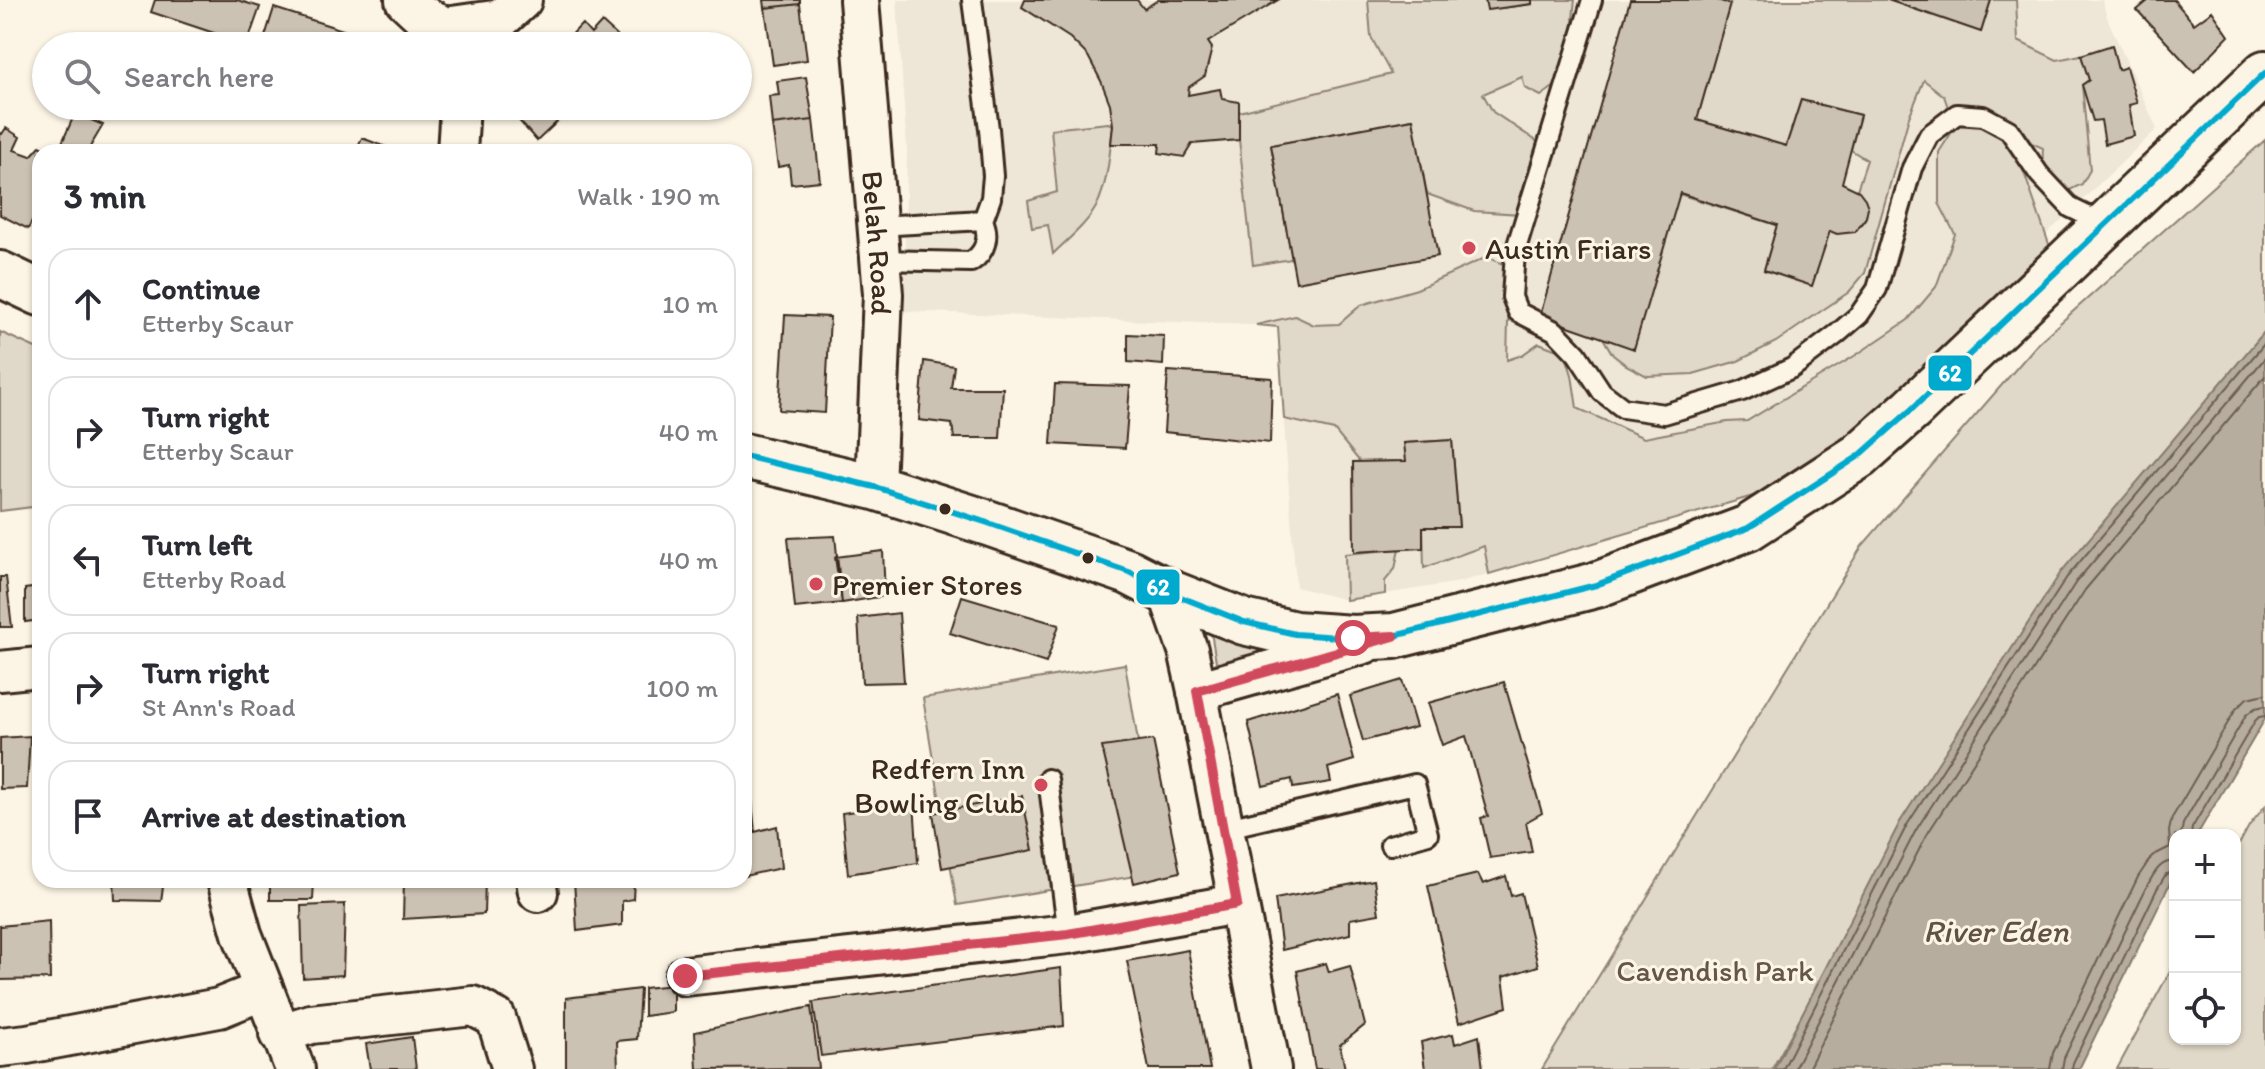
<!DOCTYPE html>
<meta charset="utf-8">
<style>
:root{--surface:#fff;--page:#f2f2f3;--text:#2b2b33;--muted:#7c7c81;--line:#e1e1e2}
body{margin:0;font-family:Itim,sans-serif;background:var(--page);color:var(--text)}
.controls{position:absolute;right:24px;bottom:24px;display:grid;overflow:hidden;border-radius:16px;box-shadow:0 2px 6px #0004}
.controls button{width:72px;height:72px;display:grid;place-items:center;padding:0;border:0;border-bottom:2px solid var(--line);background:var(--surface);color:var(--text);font:40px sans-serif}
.stop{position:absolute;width:24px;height:24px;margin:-18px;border:6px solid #d1495b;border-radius:50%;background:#fff}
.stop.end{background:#d1495b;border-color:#fff;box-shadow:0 2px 8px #0008}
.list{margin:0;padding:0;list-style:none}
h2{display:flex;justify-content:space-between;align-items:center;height:104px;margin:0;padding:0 32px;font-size:34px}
h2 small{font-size:26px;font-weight:400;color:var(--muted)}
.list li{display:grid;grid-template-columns:52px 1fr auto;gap:24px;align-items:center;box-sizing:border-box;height:112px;margin:0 16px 16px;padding:0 16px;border:2px solid var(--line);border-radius:24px}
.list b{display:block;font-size:30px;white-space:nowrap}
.list p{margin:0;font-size:26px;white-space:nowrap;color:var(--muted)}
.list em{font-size:26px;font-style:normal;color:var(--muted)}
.icon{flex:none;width:44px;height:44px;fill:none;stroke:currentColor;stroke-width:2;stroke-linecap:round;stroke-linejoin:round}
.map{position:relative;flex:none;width:2265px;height:1069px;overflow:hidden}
.search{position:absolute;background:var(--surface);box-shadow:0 2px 6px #0004;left:32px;top:32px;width:720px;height:88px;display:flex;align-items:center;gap:20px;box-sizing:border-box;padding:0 28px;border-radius:44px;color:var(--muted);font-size:30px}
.panel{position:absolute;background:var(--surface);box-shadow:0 2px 6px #0004;left:32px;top:144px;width:720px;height:744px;border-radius:24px}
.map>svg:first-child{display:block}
.built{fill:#eee6d6}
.green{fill:#e0d8c8;stroke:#8e8173;stroke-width:2}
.water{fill:#b7ad9e;stroke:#85796b;stroke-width:2}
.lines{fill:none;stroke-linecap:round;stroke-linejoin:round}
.shore{stroke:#6d5e51;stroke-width:2}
.building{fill:#ccc2b3;stroke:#3b2a1e;stroke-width:2}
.lane-casing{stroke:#3b2a1e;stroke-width:24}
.street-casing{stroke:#3b2a1e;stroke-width:44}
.secondary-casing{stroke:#3b2a1e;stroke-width:50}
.lane{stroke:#fcf5e5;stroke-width:18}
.street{stroke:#fcf5e5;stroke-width:38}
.secondary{stroke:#fcf5e5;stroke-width:44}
.bus-1-casing{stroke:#fcf5e5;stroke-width:12}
.bus-1{stroke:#00a9ce;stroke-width:6}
.route{stroke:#d1495b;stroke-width:10}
.poi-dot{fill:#d1495b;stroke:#fcf5e5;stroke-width:3}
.bus-dot{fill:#3b2a1e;stroke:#fcf5e5;stroke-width:3}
.labels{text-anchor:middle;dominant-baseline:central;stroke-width:6;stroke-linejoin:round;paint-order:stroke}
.street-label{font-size:30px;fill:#3b2a1e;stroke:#fcf5e5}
.poi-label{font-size:30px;fill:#3b2a1e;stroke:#fcf5e5;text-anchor:start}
.park-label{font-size:30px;fill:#645648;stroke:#fcf5e5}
.water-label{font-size:32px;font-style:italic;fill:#605144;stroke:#fcf5e5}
.line-badge{stroke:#fcf5e5;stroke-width:3}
.badge-label{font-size:22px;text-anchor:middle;font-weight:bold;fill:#fff}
</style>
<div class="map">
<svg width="2265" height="1069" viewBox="0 0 2265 1069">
<rect width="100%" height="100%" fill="#fcf5e5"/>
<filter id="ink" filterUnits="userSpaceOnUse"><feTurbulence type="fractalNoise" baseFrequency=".0125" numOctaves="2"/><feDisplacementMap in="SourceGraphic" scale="16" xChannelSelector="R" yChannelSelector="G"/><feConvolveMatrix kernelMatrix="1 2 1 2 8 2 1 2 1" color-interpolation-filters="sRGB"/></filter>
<g filter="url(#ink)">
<path class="built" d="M897,0H2102L2108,20L2157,129L1865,407L1753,496L1460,582L1346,600L1296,587L1277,326L903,311L907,152Z"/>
<path class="green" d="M1368,0H1485L1487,10L1532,4V0H1575C1571,25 1575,64 1557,84C1553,88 1546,92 1541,96L1525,88L1522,77L1483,94L1493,112L1556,154L1537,215L1474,211L1427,194L1412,119L1271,145L1292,259L1253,265L1239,140V112L1391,74L1371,37Z
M1731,0H1888L1981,32L1991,0H2016L2018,41L2057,60L2081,55L2089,80L2082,85L2090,170L2082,184L2068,191C2047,182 2041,171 2043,148L2007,132L2021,164L2051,250L1849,451L1753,496L1489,574L1484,546L1424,568L1423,527H1459L1452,440L1405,443L1406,461L1360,462L1334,430L1284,419L1278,327L1256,325L1295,316L1314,325L1339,324L1361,305L1417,289L1487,257L1519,271L1508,321L1507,360L1522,355L1539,343L1565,353L1572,375L1577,408L1644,438L1727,422L1747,421L1856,355L1908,320L1936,287L1955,234L1939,203V152L1955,127L1944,96L1924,80L1909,117L1865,273L1849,292L1776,342L1738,361L1693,374L1647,376L1626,365L1613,355L1603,338L1679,194L1777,225L1764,270L1812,285L1829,231C1859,239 1880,215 1857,190L1867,160L1851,150L1860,115L1801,100L1786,146L1697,120Z
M1108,123L1113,125C1110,151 1108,184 1096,207C1086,225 1067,240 1053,254L1048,225L1032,228L1028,201L1057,192L1051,129Z
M2265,140V331L1926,789L1772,1069H1542L1862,546L2040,341Z
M0,332L40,350V506L0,511Z
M1399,549L1395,569L1385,581V594L1346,600L1345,554Z
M1211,632L1290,650L1218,674Z
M1125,664L1160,872L957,905L923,698Z
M2265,806V1069H2117L2175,962V1039H2235V852L2249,826Z"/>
<path class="water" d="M2265,331V719L2197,835H2175V873L2079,1069H1774L1900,822L2061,572Z"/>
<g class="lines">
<path class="shore" d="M2181,835L2183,824L2246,715L2255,708L2265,706
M2191,835L2192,828L2255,721L2259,717L2265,716
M1783,1069L1907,825L2067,577L2265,343
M1794,1069L1916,830L2076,582L2265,358
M1808,1069L1926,836L2085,590L2265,376
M2050,1069L2053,1053L2138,877L2152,856L2170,847L2169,831L2172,818L2236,709L2247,698L2265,694
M2062,1069L2064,1058L2148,884C2155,872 2160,861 2175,861
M2072,1069L2073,1063L2157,889L2166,874L2175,871"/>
</g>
<path class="building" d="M155,0H237L260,7L247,44L151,12Z
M764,0H800V4L765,8Z
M1025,0H1137L1144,9L1158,0H1278L1208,42L1212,48L1205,76L1189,87L1188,95L1220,89L1222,99L1239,102V140L1192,144L1184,157L1159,153L1160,144H1111L1113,125L1110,104L1101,81L1088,56L1070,38L1022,7Z
M1485,0H1532V4L1487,10Z
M1630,0H1717L1730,4L1697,120L1786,146L1801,100L1860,115L1842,183L1859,191L1865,199L1868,207L1866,217L1855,232L1837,234L1830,231L1812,286L1764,270L1777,225L1680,193L1634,349L1540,316Z
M1888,0H1991L1981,32Z
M2149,0H2174L2194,24L2212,11L2229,36L2194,72L2137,10Z
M800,4L807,60L773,65L765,8Z
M274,8L371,39L369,46H271L263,43Z
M602,22L628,46H561L582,24L591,34Z
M2112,45L2118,70L2126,67L2137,103L2129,105L2134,136L2105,144L2101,120L2093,121L2082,85L2089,80L2081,55Z
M806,77L813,120L772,125L769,96L779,95L777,81Z
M527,106H549L560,119L537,141L516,117Z
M75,113L103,125L87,152H76L61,145Z
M1413,119L1438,256L1296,282L1271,145Z
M813,120L820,181L791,184L789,165L778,167L772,125Z
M6,128L20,137L14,150L31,156L40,146L52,152H40V207L28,229L0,215V133L2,134Z
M362,138L399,152H355Z
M785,315L830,317L825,413L779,410Z
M1128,334L1164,336L1163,365L1128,362Z
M924,361L954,366L951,388H1003L1000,438H954L952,424L919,420Z
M1168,371L1272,378L1270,443L1164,432Z
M1055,384L1130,386L1125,448L1051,444Z
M1452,440L1459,527H1423V548L1354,552L1353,462L1406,461L1404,443Z
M835,536L842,603L795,608L788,538Z
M883,551L885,596L842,603L835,557Z
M0,577H6L12,627H0Z
M40,587V620L25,622V589Z
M962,596L1059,625L1046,663L950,633Z
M899,613L904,682L862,683L858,618Z
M1402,680L1416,727L1363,741L1350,696Z
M1504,682L1542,813L1526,822L1532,852L1490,858L1481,818L1488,816L1466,736L1442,745L1428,703Z
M1337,694L1354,760L1328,768L1331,782L1293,788L1292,779L1263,786L1248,722Z
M744,718L755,832L777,826L781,868L744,876Z
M30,736L27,788L0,789V738Z
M1153,740L1180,872L1134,883L1102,747Z
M1022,796L1033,850L942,868L933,813Z
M914,802L918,863L848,874L842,813Z
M1478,874L1483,884L1506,876L1511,896L1521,893L1538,966L1503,977L1507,1007L1459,1023L1428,886Z
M114,880H164L161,901L115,900Z
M270,880H314L313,900H270Z
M404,880H485L484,914L403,919Z
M574,880H634L633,899L622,901V925L577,931Z
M1374,880L1379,914L1350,919V934L1282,950L1275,899Z
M345,904L343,975L303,978L301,906Z
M49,921L50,979L0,980V926Z
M1188,950L1210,1069H1149L1127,961Z
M1326,963L1329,972L1350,966L1365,1025L1340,1045L1345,1069H1315L1297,971Z
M1061,968L1064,1026L821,1056L813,1002Z
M673,985V1012L644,1016V988Z
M640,989L637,1039L617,1041L618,1069H566V998Z
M811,1007L819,1068L697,1069L695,1032Z
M1453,1034L1455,1044L1479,1036L1483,1069H1425L1421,1042Z
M412,1037L416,1069H370L366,1044Z"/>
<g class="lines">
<defs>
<path id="lane" d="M972,0L989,129L993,176L991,198L983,220
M1592,0L1515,252L1512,297L1518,312L1555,331L1577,354L1602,392L1623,408L1664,414L1742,391L1792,368L1837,334L1859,315L1877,289L1912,168L1929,135L1957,114L1983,116L2009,130L2039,174L2071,208L2104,224
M878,226L983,220C990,236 986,252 971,262L880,260
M1048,779L1068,934
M1223,829L1415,784L1428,834L1390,845"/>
<g id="street">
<path d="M405,0L419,13L445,27L501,19L522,0"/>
<path id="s1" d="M859,0L883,294L875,487"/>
<path d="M457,152L460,106"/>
<path d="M1168,592L1188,650L1197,691L1271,1069"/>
<path d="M0,671L40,667"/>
<path d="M1197,691L1364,644"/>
<path d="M227,880L242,934L295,1069"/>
<path d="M536,880L538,892"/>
<path d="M685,976L1068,934L1237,904"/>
<path d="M279,1034L311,1024L473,1006L496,1018L512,1069"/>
<path d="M0,1047L27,1044L219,1008L264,990"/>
</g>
<path id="secondary" d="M0,274L40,293
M744,456L875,487L988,523L1129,572L1168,592L1244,622L1295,634L1353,638L1394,636L1596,585L1748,528L1859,456L1912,409L2265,73"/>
</defs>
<use href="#lane" class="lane-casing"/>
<use href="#street" class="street-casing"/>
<use href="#secondary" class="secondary-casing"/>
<use href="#lane" class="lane"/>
<use href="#street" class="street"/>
<use href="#secondary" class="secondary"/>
<defs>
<path id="bus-1" d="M744,456L875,487L988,523L1129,572L1168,592L1244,622L1295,634L1353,638L1394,636L1596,585L1748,528L1859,456L1912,409L2265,73"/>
</defs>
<use href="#bus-1" class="bus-1-casing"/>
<use href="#bus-1" class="bus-1"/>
</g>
</g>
<g class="lines" filter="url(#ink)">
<path class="route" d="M685,976L1068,934L1237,904L1197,691L1394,636L1353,638"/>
</g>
<g class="poi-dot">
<circle cx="1469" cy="248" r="8"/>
<circle cx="816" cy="584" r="8"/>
<circle cx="1041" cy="785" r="8"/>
</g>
<g class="bus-dot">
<circle cx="945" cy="509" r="7"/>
<circle cx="1088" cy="558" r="7"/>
</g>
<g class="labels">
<g class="street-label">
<text stroke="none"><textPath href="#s1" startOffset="244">Belah Road</textPath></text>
</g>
<g class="poi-label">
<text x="1485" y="248">Austin Friars</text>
<text x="832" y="584">Premier Stores</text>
<text x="1025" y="768" text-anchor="end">Redfern Inn<tspan x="1025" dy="34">Bowling Club</tspan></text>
</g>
<g class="park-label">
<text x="1715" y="970">Cavendish Park</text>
</g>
<g class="water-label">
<text x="1996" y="931">River Eden</text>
</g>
</g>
<g class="line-badge">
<rect x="1927" y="354" width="46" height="38" rx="8" fill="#00a9ce"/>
<rect x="1135" y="568" width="46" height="38" rx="8" fill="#00a9ce"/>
</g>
<g class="badge-label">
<text x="1950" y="381">62</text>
<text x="1158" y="595">62</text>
</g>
</svg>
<div class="controls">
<button>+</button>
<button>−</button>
<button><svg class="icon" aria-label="locate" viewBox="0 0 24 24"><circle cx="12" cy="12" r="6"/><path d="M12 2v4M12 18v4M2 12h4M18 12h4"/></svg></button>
</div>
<div class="stop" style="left:1353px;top:638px"></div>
<div class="stop end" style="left:685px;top:976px"></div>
<div class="search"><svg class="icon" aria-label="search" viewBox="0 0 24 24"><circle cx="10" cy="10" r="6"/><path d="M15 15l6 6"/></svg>Search here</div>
<section class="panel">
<h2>3 min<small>Walk · 190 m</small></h2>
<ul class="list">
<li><svg class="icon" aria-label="ahead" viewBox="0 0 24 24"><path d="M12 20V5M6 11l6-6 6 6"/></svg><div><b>Continue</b><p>Etterby Scaur</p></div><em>10 m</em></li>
<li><svg class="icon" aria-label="right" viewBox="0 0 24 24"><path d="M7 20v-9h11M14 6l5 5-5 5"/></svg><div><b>Turn right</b><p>Etterby Scaur</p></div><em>40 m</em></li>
<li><svg class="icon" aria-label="left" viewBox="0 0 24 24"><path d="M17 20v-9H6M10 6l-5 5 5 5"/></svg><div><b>Turn left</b><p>Etterby Road</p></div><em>40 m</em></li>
<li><svg class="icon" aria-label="right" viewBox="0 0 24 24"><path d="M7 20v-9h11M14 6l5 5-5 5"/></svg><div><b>Turn right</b><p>St Ann's Road</p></div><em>100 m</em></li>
<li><svg class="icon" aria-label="arrive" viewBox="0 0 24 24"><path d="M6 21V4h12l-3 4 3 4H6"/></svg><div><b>Arrive at destination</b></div></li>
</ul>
</section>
</div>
